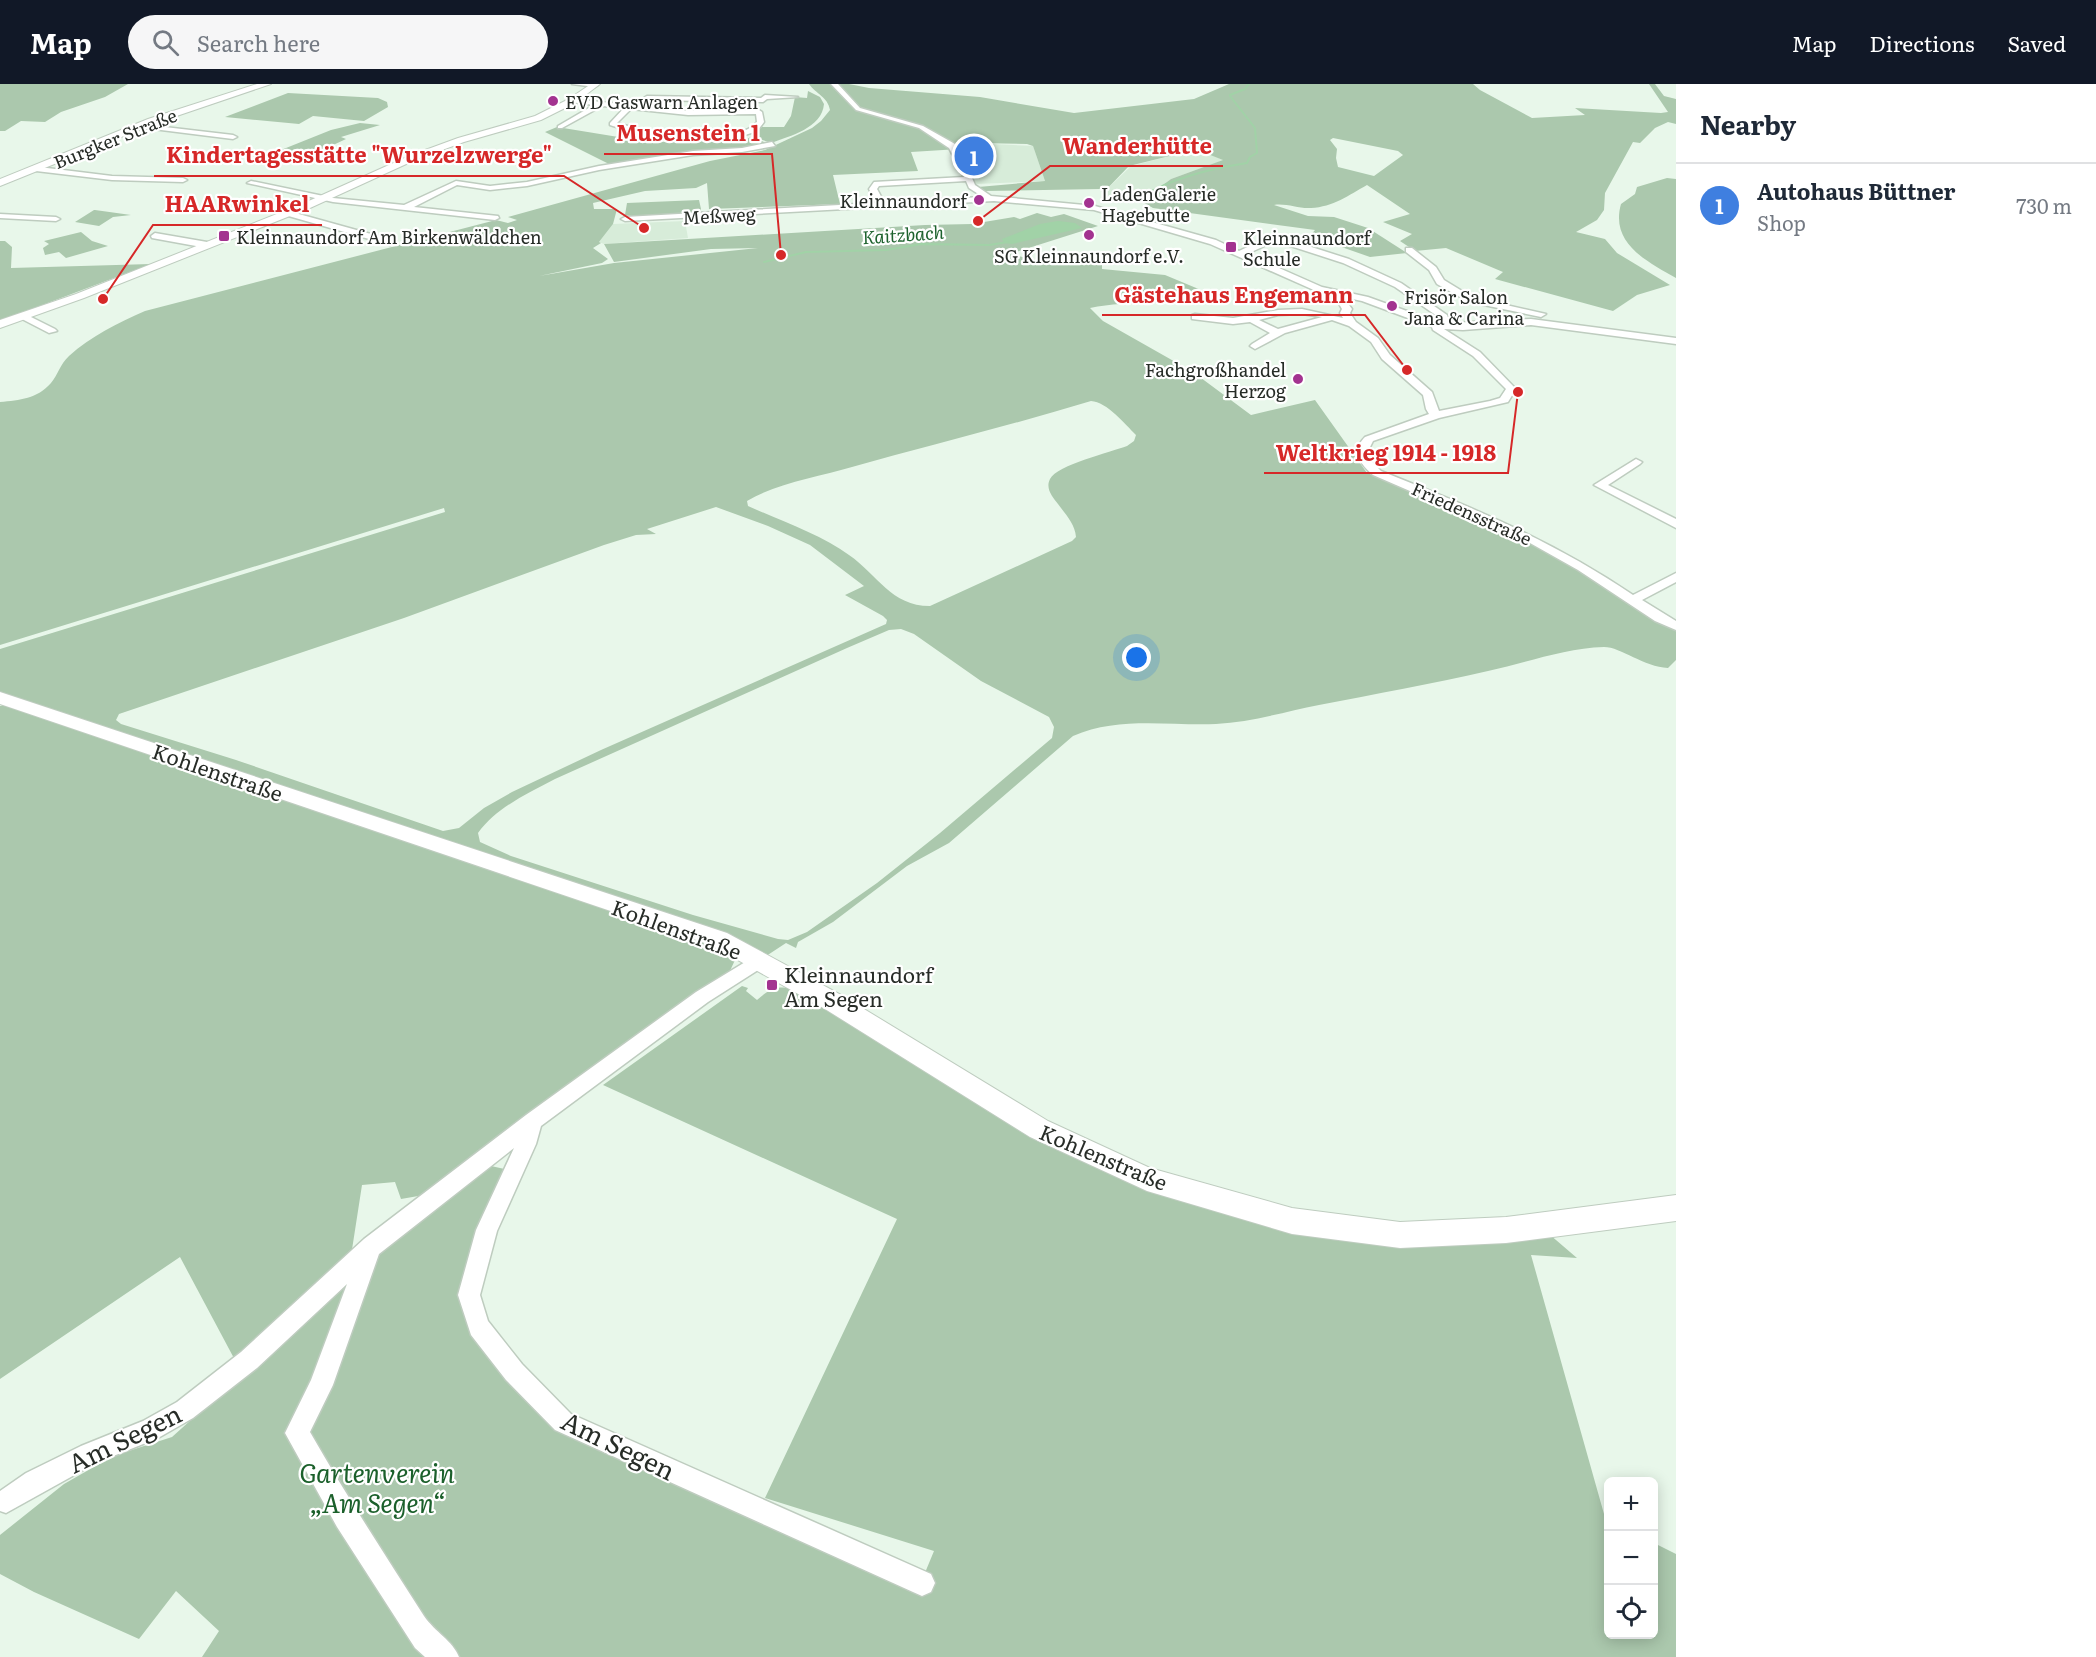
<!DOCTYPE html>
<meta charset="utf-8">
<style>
:root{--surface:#fff;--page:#f6f6f7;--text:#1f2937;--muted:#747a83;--line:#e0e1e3;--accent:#111827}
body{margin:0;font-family:Literata,serif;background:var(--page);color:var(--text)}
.controls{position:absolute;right:18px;bottom:18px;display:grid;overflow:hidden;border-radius:9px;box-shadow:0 3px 15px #0003}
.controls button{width:54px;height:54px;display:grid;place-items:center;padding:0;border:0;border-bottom:2px solid var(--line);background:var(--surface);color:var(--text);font:30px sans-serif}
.you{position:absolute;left:1137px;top:574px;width:21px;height:21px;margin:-15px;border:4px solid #fff;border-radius:50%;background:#1a73e8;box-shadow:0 0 0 9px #1a73e833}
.badge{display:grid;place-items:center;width:39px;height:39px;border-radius:50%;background:var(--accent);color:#fff;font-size:20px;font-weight:700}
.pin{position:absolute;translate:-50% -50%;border:3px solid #fff;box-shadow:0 2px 6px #0006}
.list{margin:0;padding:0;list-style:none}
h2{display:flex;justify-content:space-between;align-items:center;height:78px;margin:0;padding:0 24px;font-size:26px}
h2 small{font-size:20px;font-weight:400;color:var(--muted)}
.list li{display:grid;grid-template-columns:39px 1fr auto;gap:18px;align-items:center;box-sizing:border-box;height:84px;padding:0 24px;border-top:2px solid var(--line)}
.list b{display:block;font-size:22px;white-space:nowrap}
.list p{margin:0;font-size:20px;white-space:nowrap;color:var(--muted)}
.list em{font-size:20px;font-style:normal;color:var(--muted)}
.icon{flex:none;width:33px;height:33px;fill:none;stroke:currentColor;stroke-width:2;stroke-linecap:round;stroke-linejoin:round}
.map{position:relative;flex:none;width:1676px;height:1573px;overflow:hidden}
header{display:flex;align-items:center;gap:36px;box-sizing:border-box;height:84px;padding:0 30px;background:var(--accent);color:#fff}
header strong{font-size:28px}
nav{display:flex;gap:33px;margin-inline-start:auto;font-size:21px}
.search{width:420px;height:54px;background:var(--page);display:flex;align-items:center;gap:15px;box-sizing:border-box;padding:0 21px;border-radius:33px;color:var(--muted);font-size:22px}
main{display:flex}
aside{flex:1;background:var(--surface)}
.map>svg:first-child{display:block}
.built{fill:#d7ecd9}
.green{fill:#abc8ad;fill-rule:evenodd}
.water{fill:#a1d2a7}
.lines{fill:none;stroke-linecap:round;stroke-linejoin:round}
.stream{stroke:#a1d2a7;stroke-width:2}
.minor-casing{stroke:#beccbf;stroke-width:3}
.tertiary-casing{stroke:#beccbf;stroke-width:2}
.secondary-casing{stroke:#beccbf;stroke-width:2}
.minor{fill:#fff;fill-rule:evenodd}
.tertiary{fill:#fff;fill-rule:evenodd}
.secondary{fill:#fff;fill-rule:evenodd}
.poi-dot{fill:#a33390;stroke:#fff;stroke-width:2}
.labels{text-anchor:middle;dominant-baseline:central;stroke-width:4.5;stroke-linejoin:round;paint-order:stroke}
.far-poi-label{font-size:18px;fill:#272c27;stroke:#fff;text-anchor:start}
.far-street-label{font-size:18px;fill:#272c27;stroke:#fff}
.far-water-label{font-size:18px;font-style:italic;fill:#1d622d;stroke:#fff}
.street-label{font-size:21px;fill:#272c27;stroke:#fff}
.poi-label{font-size:21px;fill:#272c27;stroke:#fff;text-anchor:start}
.near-street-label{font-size:26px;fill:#272c27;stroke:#fff}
.near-park-label{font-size:26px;font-style:italic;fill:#1b602b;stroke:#fff}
.leader{fill:none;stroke:#d62828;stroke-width:2}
.callout-dot{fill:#d62828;stroke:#fff;stroke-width:2}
.callout-label{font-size:22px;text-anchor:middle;font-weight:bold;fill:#d62828;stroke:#fff;stroke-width:4.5;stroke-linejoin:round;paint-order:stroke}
</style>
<header>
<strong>Map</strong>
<div class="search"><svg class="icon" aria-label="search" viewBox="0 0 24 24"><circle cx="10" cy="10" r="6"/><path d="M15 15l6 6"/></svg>Search here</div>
<nav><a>Map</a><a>Directions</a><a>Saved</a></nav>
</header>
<main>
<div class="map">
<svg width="1676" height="1573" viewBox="0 0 1676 1573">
<rect width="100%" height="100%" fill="#e8f7ea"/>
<path class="built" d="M974,59L1033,62L1045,97L976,100L959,65Z
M1200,67L1224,76L1171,95L1141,117L1105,113L1103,109L1129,84L1127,83L1186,68Z
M685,137L688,154L604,160L599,158L613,140Z"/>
<path class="green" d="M0,0H128L105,13L61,28L45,38L21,37L5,47H0Z
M809,0H849L869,4L980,13L1074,29L1194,15L1229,0H1473L1480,6L1532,34L1585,31L1575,24L1661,29L1668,28L1649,0H1655L1664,12L1676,15V40L1668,38L1655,44L1640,59L1633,58L1605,109L1604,126L1597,136L1576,148L1605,155L1617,169L1670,201L1637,211L1613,227L1495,195L1503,188L1446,164L1415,167L1400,157L1412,150L1383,138L1410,130L1367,101C1349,111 1333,123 1311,124C1299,125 1286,119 1274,121L1308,132L1334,133L1368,144L1407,169L1370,173L1310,152L1315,146L1153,124L1141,117L1171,95L1223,76L1200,67L1186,68L1129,82L1103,109L1100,105L983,107L978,103L1045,97L1033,62L1027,60L974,59L959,65L911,68L918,87L833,91L840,120L709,125L707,99L696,104L645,107L593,119L594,125H617L613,140L599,158L601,159L593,164L608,175L602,179L539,192L614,179L758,164L711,165L614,178L604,160L925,141L972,140L1014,133L1020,135L1037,129L1051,133L1064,130L1098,142L1010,170L1036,176L1102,181V185L1165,191L1213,211C1173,224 1131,215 1090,224L1103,237L1193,288L1251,331L1315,316L1367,389L1438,415L1511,446L1676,539V576L1668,584C1644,583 1621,563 1604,563C1564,564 1527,579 1488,587C1432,600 1375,610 1319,621C1284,628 1251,638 1216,640C1169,642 1118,632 1073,652L949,759L907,782L833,838L798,858L796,864L786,859L760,876H735L729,889L424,1111L401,1115L395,1098L362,1101L351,1172L236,1278L180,1173L0,1295V622L14,619L0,614V565L445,428L444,424L0,561V318C20,316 37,315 51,299C58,291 60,280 69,272C91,252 118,239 145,227L496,136L508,139L517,136L508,133L710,77L765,66L812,44L821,37L830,26C828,13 816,10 809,0ZM1333,54L1398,67L1403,71L1374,92L1338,83L1336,74L1337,65L1330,56ZM1091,317C1107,318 1125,340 1136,351L1134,357L1127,362C1111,368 1057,381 1050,395C1045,405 1053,413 1058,420C1066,431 1075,440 1076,453L1072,457L930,522C891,522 878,491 849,471C822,451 779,436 748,422L747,417C777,399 818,393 852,383C931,361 1012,341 1091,317ZM716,423L768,442L810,461L864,502L845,511L883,532L887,536L886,540L601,666L512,708L484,724L459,744L443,747L236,676L121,640L116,636L119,630L404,534L604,461L636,451L656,450L647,445ZM901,545L914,550L981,597L1049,633L1054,643L1052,654L940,749L877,799L807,848L788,856L778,855L693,831L511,772L480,758L478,749C497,723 527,710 555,695L847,564L889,546Z
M808,7L820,13L824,20C822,44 790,52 771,59L755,53L753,48L762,43H784L791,32L795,13L807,14Z
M288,9L378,14L387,18L388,23L364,37L313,32L299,40L225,33Z
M360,39L380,41L341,53L346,55L314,70L281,66L331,46Z
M557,43L649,58L742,57L751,53L769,60L609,80L545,48Z
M1667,94L1676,95V194C1646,177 1610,159 1621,120L1635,110L1637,103Z
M699,116L701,125L699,130L645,134L625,131L627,119Z
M94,126H95L131,131L113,133L99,142L75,138Z
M81,148L92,157L108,162L66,174L59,168L45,171L43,164L49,160L44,157Z
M0,157H5L12,163L11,184L151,180L0,237Z
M742,902L748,904L746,907L757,916C771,903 780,901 798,906L993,1028L1292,1147L1360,1159L1428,1163L1549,1150L1577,1174L1531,1171L1606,1437L1608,1438V1550H1654V1459L1676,1470V1573H202L219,1547L176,1507L139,1555L34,1508L0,1490V1451L64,1400L113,1372L172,1353L340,1202H366L384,1161L491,1082L509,1086L464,1203L560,1345L671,1399L681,1401L917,1508L934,1467L765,1414L897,1135L603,1001Z"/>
<path class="water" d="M1058,137L1075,139L1082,144L1012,160L1004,159L1002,155L1040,140Z"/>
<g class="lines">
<path class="stream" d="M1230,11L1245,5L1249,0
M1139,114C1172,94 1209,85 1247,79L1250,73L1257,69L1255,44L1230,12
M764,178L806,168L886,166L921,160L989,161L1008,158"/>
<defs>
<path id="minor" d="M572,0H598V1L595,3Z
M831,0H838L860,24L923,42L955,60L962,70L975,101L991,112L1095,122L1216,156L1239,167L1271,152H1277L1349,175L1401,199L1447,231L1450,239L1531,235L1676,254V260L1531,241L1463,246L1444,245L1480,268L1516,305L1508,318L1439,334L1373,357L1368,367L1373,379L1381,387C1471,423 1552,456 1633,511L1676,489V498L1642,516L1676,537V546L1655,537L1578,486L1530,459L1373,391C1360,380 1351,367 1365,353L1429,330L1426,325L1423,311L1382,275L1371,258L1349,242L1332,236L1285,249L1255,265L1250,262L1252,260L1270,249L1250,238L1233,240L1192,235V231L1195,230L1233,234L1278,226L1302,225L1343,234L1340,229L1342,225L1334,211L1316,207L1210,160L1094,126L994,117L625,137L621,135L625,133L876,119L869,105L874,98L964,93L949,64L919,44L856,26ZM966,97L969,104L983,113L884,118L877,105L879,102ZM1275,157L1343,179L1395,203L1440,234V239L1368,213L1322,203L1247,170ZM1343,213L1362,217L1432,243L1433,246L1473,272L1506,305L1500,314L1490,317L1439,327L1432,308L1390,271L1378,254L1356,238L1350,229L1352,225ZM1302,230L1322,233L1278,245L1259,236L1278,231Z
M765,11L798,13L767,15L763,18L647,16L644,14L647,12L761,14Z
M572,15L688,27L759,26L762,28L764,38C762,41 758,46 754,48C729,60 637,50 610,41V39L624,24L602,22L562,44H558V42L594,21L570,18ZM631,25L688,31L756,30L757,38C754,41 751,44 746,46C720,54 644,48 617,39Z
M139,40L233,51L237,53L233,55L137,43Z
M772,58L775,62L742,68L693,71L599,86L527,102L490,106L457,101L414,123L498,132L499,134L495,136L333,118L247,99L251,97L333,114L404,121L456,97L490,102L527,98L599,82L693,67L742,64Z
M39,83L112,92L183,94L187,96L183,98L112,96L36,87L35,85Z
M288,127L396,157L397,159L390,161L285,131L284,129Z
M0,130L56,133L60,135L56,137L0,134Z
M155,149L207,158L211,161L207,164L152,154L151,152Z
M1406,164H1412L1436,183L1444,196L1462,207L1484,216L1546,230L1541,233L1479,220L1456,211L1437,200L1429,186L1406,168Z
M23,229L55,245L57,247L49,249L20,234L18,232Z
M1636,375L1642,378L1640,380L1608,401L1676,435V444L1594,401Z
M760,869L766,871L769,876L766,881L708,918L541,1042L536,1060L497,1147L480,1211L488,1237L522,1280L571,1330L931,1490L935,1499L931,1508L922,1512L913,1508L555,1346L506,1296L471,1251L458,1211L476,1146L514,1064L379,1170L333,1301L310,1348C346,1411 385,1471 424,1532C435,1548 453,1557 459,1573H425L415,1564L337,1443L285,1349L311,1296L347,1200L257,1284L193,1334L158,1354L96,1379L6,1429L0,1427V1407L26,1389L81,1362L143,1337L177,1318L241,1268L364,1155L526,1031L696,908Z"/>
<path id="tertiary" d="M591,0H600L575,19L541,36L464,58L415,76L310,124L84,214L0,244V236L76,210L302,120L409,72L458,54L535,32L569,15Z
M0,608L727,849L841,911L1048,1037L1150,1084L1292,1124L1400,1138L1506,1133L1676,1111V1137L1506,1159L1400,1164L1292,1150L1147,1107L1030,1053L825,925L711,861L0,620Z"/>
<path id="secondary" d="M257,0H271L156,39L0,102V95L148,35Z"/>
</defs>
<use href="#minor" class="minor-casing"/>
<use href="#tertiary" class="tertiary-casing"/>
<use href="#secondary" class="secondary-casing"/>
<use href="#minor" class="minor"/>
<use href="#tertiary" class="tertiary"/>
<use href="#secondary" class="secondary"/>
</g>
<g class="poi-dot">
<circle cx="553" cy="17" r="6"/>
<circle cx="979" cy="116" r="6"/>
<circle cx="1089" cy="119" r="6"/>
<circle cx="1089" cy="151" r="6"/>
<rect x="218" y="146" width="12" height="12" rx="3"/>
<rect x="1225" y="157" width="12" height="12" rx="3"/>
<circle cx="1392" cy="222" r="6"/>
<circle cx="1298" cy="295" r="6"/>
<rect x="766" y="895" width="12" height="12" rx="3"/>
</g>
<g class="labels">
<g class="far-poi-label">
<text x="565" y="17">EVD Gaswarn Anlagen</text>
<text x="1101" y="109">LadenGalerie<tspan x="1101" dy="21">Hagebutte</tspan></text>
<text x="967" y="116" text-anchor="end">Kleinnaundorf</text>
<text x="236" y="152">Kleinnaundorf Am Birkenwäldchen</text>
<text x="1243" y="153">Kleinnaundorf<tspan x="1243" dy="21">Schule</tspan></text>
<text x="1089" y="171" text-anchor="middle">SG Kleinnaundorf e.V.</text>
<text x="1404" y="212">Frisör Salon<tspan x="1404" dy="21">Jana &amp; Carina</tspan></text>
<text x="1286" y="285" text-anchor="end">Fachgroßhandel<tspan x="1286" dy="21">Herzog</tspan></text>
</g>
<g class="far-street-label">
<text transform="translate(115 54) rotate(-22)">Burgker Straße</text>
<text transform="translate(719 131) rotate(-3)">Meßweg</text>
<text transform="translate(1472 429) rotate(24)">Friedensstraße</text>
</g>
<g class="far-water-label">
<text transform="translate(903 150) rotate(-4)">Kaitzbach</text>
</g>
<g class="street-label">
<text transform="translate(218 687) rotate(19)">Kohlenstraße</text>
<text transform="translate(677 844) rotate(20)">Kohlenstraße</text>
<text transform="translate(1104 1072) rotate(23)">Kohlenstraße</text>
</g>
<g class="poi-label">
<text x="784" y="889">Kleinnaundorf<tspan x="784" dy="24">Am Segen</tspan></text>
</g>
<g class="near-street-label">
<text transform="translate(124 1353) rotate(-26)">Am Segen</text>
<text transform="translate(619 1360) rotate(26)">Am Segen</text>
</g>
<g class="near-park-label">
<text x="377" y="1387">Gartenverein<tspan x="377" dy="30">„Am Segen“</tspan></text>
</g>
</g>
<path class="leader" d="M781 171L772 70H604M978 137L1050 82H1223M644 144L564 92H154M103 215L153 141H322M1407 286L1365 231H1102M1518 308L1508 389H1264"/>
<g class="callout-dot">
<circle cx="781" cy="171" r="6"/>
<circle cx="978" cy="137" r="6"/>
<circle cx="644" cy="144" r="6"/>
<circle cx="103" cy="215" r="6"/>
<circle cx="1407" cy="286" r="6"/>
<circle cx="1518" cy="308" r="6"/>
</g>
<g class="callout-label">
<text x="688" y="57">Musenstein 1</text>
<text x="1137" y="70">Wanderhütte</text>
<text x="359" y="79">Kindertagesstätte "Wurzelzwerge"</text>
<text x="237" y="128">HAARwinkel</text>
<text x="1234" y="219">Gästehaus Engemann</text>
<text x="1386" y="377">Weltkrieg 1914 - 1918</text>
</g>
</svg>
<div class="controls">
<button>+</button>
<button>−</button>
<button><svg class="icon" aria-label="locate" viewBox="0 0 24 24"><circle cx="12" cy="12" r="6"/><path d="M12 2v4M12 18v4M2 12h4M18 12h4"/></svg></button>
</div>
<div class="you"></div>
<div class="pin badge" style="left:974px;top:72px;background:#3f7fe0">1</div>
</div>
<aside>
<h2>Nearby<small></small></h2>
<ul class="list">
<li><span class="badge" style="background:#3f7fe0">1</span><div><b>Autohaus Büttner</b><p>Shop</p></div><em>730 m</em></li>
</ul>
</aside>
</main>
